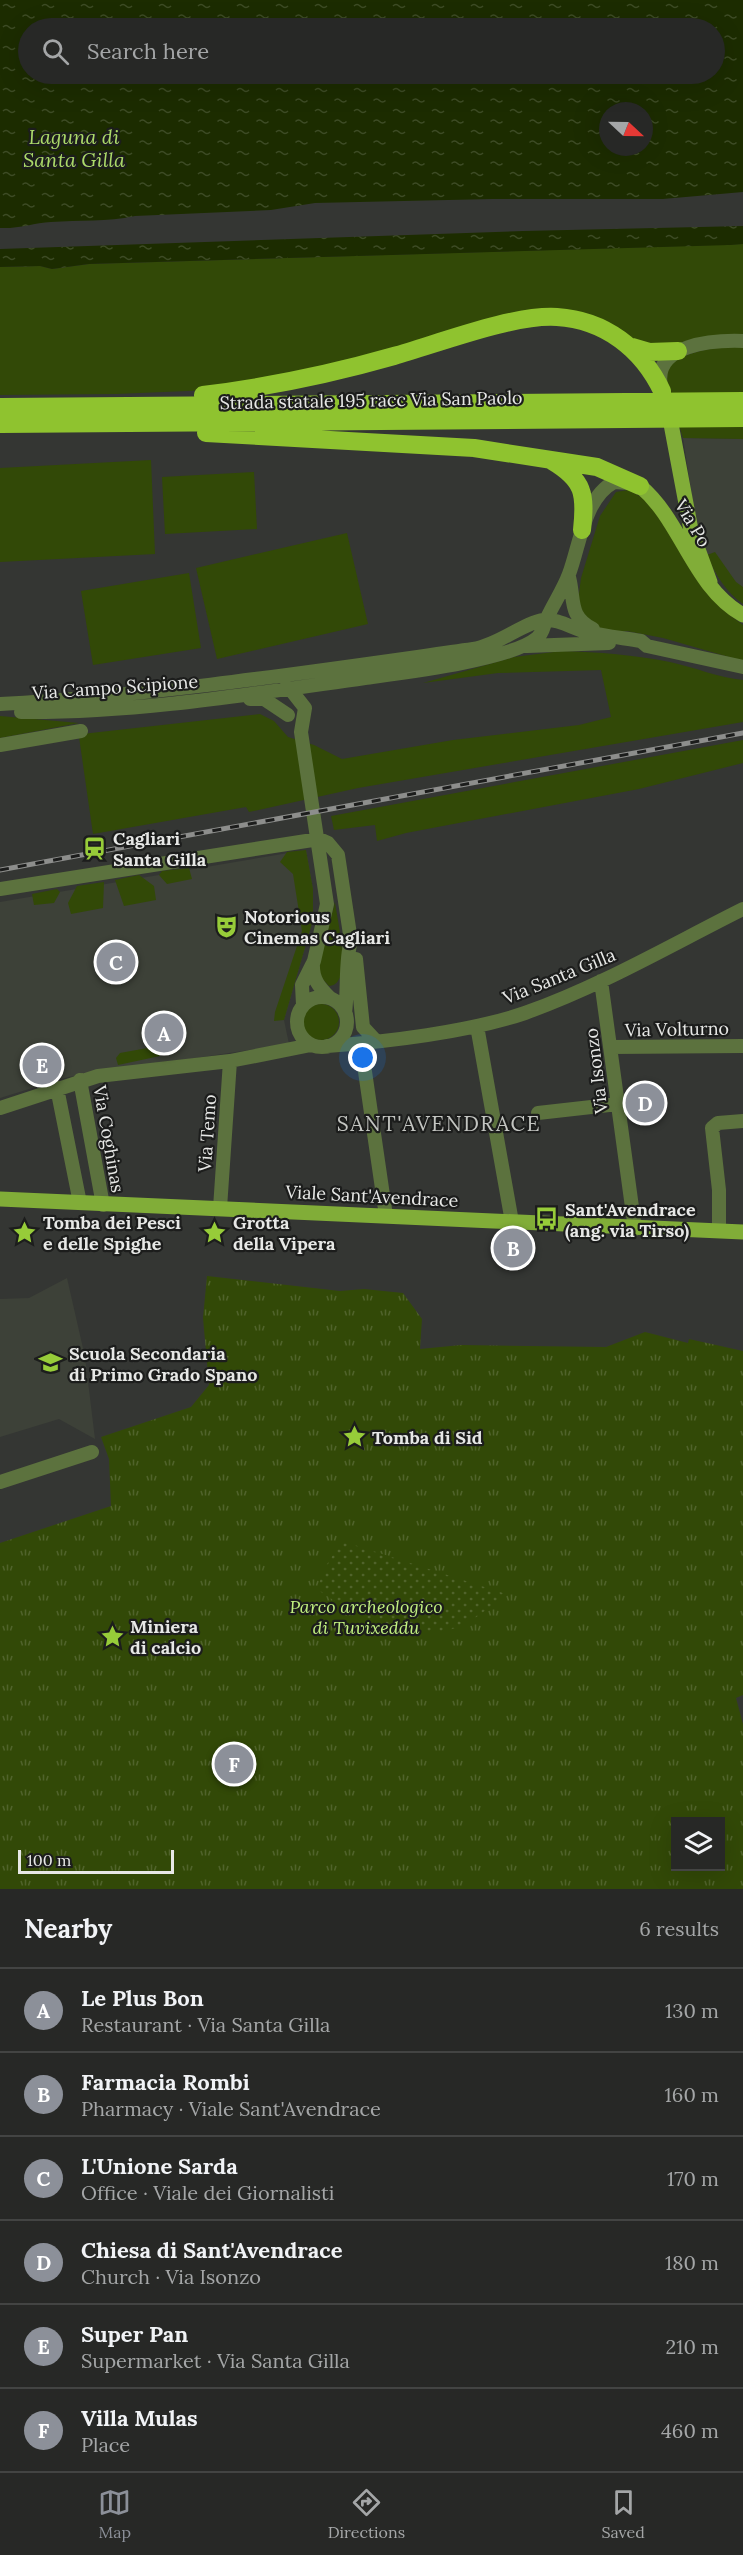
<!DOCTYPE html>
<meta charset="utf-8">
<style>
:root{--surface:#272826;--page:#333432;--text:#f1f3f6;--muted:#a4a6a7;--line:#434443;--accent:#8c9099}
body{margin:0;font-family:Lora,serif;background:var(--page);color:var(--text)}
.controls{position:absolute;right:18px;bottom:18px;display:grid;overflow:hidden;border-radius:0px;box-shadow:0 6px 24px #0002}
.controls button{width:54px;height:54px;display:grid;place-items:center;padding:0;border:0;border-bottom:2px solid var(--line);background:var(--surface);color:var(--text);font:30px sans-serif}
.compass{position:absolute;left:599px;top:102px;width:54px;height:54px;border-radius:50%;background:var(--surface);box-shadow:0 6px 24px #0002;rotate:112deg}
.scale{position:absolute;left:18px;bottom:15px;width:156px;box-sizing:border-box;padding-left:6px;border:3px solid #e7e8e6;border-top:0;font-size:16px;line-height:21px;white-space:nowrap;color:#e7e8e6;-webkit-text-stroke:4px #1c1d1c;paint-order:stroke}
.you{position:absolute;left:363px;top:1058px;width:21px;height:21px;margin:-15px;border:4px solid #fff;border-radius:50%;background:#1a73e8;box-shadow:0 0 0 9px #1a73e833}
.badge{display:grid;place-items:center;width:39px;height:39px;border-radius:50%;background:var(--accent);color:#fff;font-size:20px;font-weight:700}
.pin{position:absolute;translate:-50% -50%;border:3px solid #fff;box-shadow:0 2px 6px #0006}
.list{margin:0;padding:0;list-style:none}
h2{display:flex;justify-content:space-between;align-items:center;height:78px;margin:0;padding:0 24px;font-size:26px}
h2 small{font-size:20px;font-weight:400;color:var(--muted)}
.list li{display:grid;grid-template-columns:39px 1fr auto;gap:18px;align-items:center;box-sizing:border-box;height:84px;padding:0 24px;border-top:2px solid var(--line)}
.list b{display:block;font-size:22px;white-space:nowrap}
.list p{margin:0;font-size:20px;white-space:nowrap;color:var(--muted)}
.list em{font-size:20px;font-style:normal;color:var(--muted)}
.icon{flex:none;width:33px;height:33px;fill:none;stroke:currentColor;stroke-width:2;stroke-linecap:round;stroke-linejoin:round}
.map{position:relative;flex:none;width:743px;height:1889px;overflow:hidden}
.search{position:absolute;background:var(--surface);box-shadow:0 6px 24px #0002;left:18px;right:18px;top:18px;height:66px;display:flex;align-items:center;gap:15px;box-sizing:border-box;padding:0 21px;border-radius:33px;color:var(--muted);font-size:22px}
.sheet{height:582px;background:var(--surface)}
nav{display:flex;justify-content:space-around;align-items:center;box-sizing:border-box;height:84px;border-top:2px solid var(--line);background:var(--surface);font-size:16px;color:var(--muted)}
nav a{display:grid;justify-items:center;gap:3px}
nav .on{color:var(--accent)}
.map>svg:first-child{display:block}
.built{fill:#3d4138}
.grass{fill:#324907}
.park{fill:url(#park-tufts);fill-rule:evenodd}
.garden{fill:url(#garden-dots)}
.water{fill:url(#water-ripples);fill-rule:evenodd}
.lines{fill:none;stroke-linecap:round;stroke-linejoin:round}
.minor{stroke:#5c723e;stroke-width:14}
.major{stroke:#81ad38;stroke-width:15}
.highway{stroke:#8fc32f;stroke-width:18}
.rail-casing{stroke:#8d8e8c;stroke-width:5}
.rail{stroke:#1c1d1c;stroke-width:3;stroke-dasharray:9;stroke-linecap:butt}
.labels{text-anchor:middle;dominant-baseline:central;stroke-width:4.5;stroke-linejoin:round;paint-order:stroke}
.street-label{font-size:18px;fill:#e7e8e6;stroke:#1c1d1c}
.poi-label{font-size:18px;font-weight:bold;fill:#e7e8e6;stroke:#1c1d1c;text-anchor:start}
.park-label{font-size:18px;font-style:italic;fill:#c1f080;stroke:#1c1d1c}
.water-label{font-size:20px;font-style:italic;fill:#acda6a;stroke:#1c1d1c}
.quarter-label{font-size:21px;letter-spacing:1.5px;fill:#c3c5c1;stroke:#1c1d1c}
</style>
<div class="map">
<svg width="743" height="1889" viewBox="0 0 743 1889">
<defs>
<pattern id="park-tufts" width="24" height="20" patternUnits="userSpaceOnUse" patternTransform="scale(1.5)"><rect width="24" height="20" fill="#324907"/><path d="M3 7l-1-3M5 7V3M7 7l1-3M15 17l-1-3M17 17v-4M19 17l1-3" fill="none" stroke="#50632b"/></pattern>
<pattern id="garden-dots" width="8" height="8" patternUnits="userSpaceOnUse" patternTransform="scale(1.5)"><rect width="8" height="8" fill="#324907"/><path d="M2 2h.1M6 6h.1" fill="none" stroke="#50632b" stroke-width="1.8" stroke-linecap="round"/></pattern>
<pattern id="water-ripples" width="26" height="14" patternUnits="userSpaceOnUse" patternTransform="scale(1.5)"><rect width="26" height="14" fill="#1c2c00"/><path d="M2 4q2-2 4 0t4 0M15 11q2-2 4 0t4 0" fill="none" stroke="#3d4b25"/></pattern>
</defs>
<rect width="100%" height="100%" fill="#343633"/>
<path class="built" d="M683,438L743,439V604L723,584L712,568L697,529Z
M306,850L313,889V920L284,1020L289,1044L68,1077L0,1098V902Z
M67,1278L85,1357L95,1439L59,1419L0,1437V1299L29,1298Z"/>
<path class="grass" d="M743,244V336L653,349L576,312L211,390L116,394L0,395V267L40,266L52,269L89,264Z
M743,346V439L683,438L664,378L665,368C687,350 715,347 743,346Z
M151,460L155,554L0,562V468Z
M254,472L257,529L165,534L162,477Z
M628,490L649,501L704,589L722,609L743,625V661L663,638L627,631L611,633L599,628L584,615L578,601L581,578L600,516L616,492Z
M347,533L368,624L217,659L196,568Z
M715,552L736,582L743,587V604C726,592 715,574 707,555Z
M189,573L201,648L93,665L81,591Z
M562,651C599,652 634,655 670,662C694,667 719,678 743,680V722L358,788L249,812L246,807L93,834L79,737L82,734L260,714L274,721L288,737L314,745L342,759L453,740L579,725L611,717L601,670L498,673L423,683L514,657Z
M0,716L79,723L0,738Z
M743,740V763L639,789L406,833L377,841L375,825L334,830L331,816Z
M306,850L313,889V920L284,1020L274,1021L275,1012L302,931L293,874L280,862L287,852Z
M189,868L192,879L167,884L159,875L162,871Z
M139,875L154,886L156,900L124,906L115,880Z
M104,882L103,908L71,914L68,903L77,886Z
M57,889L60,892L54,903L34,905L32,894Z
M335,902C337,920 354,985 329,986L319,975L320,960Z
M303 1022a18 18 0 1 1 36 0a18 18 0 1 1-36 0Z
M153,1047L159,1049L160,1056L118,1065L116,1058L120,1053Z"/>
<path class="park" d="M207,1276L340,1291L364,1289L403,1293L422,1319L420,1349L461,1345L606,1347L645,1332L688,1343L689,1339L743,1351V1695L736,1698L743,1724V1889H0V1543L111,1506L109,1459L101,1437L191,1407L209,1385L203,1318ZM676,1822H720V1866H676Z"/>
<path class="garden" d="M342,1541L506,1594C494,1603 482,1614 469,1622C420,1649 359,1618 318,1590L322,1572Z"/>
<path class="water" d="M0,0H743V192L663,199H493L315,203L271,210L135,216C107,222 80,220 51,222C34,223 18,229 0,228ZM28,28H714V74H28ZM608,111H644V147H608Z
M743,226V244L731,245L89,264L52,269L40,266L0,267V249L523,231Z"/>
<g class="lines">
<path class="minor" d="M661,386C652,344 714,340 743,341
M569,577C575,600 568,616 593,629
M527,646L609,643
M287,685L305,708L301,732L327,904L314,961L302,985L303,1005
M250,699H264L288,715
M0,704C158,695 316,671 473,649C499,645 524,622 544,620C557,618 574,629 587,632C605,636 623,638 641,641L647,646L743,667
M21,712C136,713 251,694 365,678C401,673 511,660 537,638C544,632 543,626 547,618C554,603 563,590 569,574C580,545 584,498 614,482L629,483
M0,745L81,731
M0,889L319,839L328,843L338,855L351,941C345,959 348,992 345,1013
M356,959L363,1027L376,1041
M313,963C312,979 319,987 330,998
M601,981L635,1229
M297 1022a25 25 0 1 1 50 0a25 25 0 1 1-50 0Z
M477,1026L512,1222
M361,1044L386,1216
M327,1046C386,1042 469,1032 525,1013C601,986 671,945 743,909
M611,1047L743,1046
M80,1080L103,1205
M57,1088L80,1203
M0,1108L98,1076L230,1061L311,1045
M538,1113L618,1104
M220,1208L230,1061
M719,1231V1190L712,1128L718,1123L743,1121
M0,1482L92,1452"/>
<path class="major" d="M668,408L691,530L710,582
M640,486C682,521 693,587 743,615
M0,1199L743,1232"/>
<path class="highway" d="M632,347L649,352L678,351
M203,395C268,387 331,374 394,356C437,344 514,314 557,317C605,320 642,349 662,391
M0,407L743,401
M0,424L743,418
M206,433L474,448L597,467L640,486
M552,461C584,480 586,494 582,530"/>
<defs>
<path id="rail" d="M0,870L743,733"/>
</defs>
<use href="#rail" class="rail-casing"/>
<use href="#rail" class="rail"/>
</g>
<defs>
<symbol id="station-bare" viewBox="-9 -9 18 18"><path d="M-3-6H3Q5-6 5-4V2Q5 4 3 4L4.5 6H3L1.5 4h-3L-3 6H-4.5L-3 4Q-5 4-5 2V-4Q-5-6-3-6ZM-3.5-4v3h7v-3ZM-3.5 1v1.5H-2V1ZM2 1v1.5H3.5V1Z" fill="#97cc39" stroke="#1c1d1c" stroke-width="2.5" paint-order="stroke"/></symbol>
<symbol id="theatre-bare" viewBox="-9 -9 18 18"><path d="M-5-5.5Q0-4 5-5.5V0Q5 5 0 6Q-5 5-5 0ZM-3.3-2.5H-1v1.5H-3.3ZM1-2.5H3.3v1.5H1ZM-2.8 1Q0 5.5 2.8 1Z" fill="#97cc39" stroke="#1c1d1c" stroke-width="2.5" paint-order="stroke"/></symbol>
<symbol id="bus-bare" viewBox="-9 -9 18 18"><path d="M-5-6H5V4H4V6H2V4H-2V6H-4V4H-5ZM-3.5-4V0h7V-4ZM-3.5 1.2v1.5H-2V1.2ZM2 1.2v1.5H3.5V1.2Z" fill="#97cc39" stroke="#1c1d1c" stroke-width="2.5" paint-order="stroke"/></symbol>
<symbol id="sight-bare" viewBox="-9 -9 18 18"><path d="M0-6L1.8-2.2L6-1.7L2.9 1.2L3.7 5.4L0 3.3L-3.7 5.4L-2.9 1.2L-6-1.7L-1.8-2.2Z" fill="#97cc39" stroke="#1c1d1c" stroke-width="2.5" paint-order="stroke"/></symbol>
<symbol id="school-bare" viewBox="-9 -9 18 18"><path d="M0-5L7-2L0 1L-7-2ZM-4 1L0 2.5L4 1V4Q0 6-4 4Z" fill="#97cc39" stroke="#1c1d1c" stroke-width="2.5" paint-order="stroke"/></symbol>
</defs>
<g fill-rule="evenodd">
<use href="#station-bare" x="78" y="832" width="33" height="33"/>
<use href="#theatre-bare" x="210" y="910" width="33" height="33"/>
<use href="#bus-bare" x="530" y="1202" width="33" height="33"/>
<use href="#sight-bare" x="8" y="1216" width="33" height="33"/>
<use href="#sight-bare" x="198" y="1216" width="33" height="33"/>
<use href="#school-bare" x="34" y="1346" width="33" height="33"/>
<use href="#sight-bare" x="338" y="1420" width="33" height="33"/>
<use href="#sight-bare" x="96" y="1620" width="33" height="33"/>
</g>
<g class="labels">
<g class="street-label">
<text transform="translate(371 400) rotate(-1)">Strada statale 195 racc Via San Paolo</text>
<text transform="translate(693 523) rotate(59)">Via Po</text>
<text transform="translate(115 687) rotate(-4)">Via Campo Scipione</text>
<text transform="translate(559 976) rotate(-22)">Via Santa Gilla</text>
<text transform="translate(677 1029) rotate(-1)">Via Volturno</text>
<text transform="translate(596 1071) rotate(-97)">Via Isonzo</text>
<text transform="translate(207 1133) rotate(-86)">Via Temo</text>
<text transform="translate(109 1139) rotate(80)">Via Coghinas</text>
<text transform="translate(372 1196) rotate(3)">Viale Sant'Avendrace</text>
</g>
<g class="poi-label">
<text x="113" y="838">Cagliari<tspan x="113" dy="21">Santa Gilla</tspan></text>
<text x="244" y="916">Notorious<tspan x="244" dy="21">Cinemas Cagliari</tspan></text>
<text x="565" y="1209">Sant'Avendrace<tspan x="565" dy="21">(ang. via Tirso)</tspan></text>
<text x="43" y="1222">Tomba dei Pesci<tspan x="43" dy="21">e delle Spighe</tspan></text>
<text x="233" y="1222">Grotta<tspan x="233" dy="21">della Vipera</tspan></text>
<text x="69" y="1353">Scuola Secondaria<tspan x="69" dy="21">di Primo Grado Spano</tspan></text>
<text x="372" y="1437">Tomba di Sid</text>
<text x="130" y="1626">Miniera<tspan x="130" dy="21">di calcio</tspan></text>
</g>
<g class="park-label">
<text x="366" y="1606">Parco archeologico<tspan x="366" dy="21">di Tuvixeddu</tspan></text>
</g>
<g class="water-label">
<text x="74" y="136">Laguna di<tspan x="74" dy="23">Santa Gilla</tspan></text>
</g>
<g class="quarter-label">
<text x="439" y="1123">SANT'AVENDRACE</text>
</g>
</g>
</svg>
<div class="controls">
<button><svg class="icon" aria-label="layers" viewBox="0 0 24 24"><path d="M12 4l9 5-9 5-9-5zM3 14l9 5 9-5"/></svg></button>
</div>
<svg class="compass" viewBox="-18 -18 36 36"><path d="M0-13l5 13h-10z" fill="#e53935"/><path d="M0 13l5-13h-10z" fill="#a4a6a7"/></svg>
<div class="scale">100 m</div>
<div class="you"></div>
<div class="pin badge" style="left:164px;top:1033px">A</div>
<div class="pin badge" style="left:513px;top:1248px">B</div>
<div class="pin badge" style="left:116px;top:962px">C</div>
<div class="pin badge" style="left:645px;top:1103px">D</div>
<div class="pin badge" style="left:42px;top:1065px">E</div>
<div class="pin badge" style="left:234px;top:1764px">F</div>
<div class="search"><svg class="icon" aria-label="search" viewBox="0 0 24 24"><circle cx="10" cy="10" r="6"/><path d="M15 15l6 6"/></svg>Search here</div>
</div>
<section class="sheet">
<h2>Nearby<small>6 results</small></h2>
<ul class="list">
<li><span class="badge">A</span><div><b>Le Plus Bon</b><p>Restaurant · Via Santa Gilla</p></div><em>130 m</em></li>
<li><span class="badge">B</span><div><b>Farmacia Rombi</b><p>Pharmacy · Viale Sant'Avendrace</p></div><em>160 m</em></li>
<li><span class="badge">C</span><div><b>L'Unione Sarda</b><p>Office · Viale dei Giornalisti</p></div><em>170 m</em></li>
<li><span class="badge">D</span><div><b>Chiesa di Sant'Avendrace</b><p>Church · Via Isonzo</p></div><em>180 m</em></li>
<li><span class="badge">E</span><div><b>Super Pan</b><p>Supermarket · Via Santa Gilla</p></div><em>210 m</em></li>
<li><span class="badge">F</span><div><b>Villa Mulas</b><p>Place</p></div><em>460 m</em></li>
</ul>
</section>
<nav>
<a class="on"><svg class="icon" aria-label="map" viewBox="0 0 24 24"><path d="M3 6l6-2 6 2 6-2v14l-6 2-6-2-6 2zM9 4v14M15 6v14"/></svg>Map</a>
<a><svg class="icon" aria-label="directions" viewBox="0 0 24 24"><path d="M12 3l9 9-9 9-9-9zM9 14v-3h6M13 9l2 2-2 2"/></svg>Directions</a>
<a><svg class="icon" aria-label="saved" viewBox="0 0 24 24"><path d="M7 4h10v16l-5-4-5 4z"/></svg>Saved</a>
</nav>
